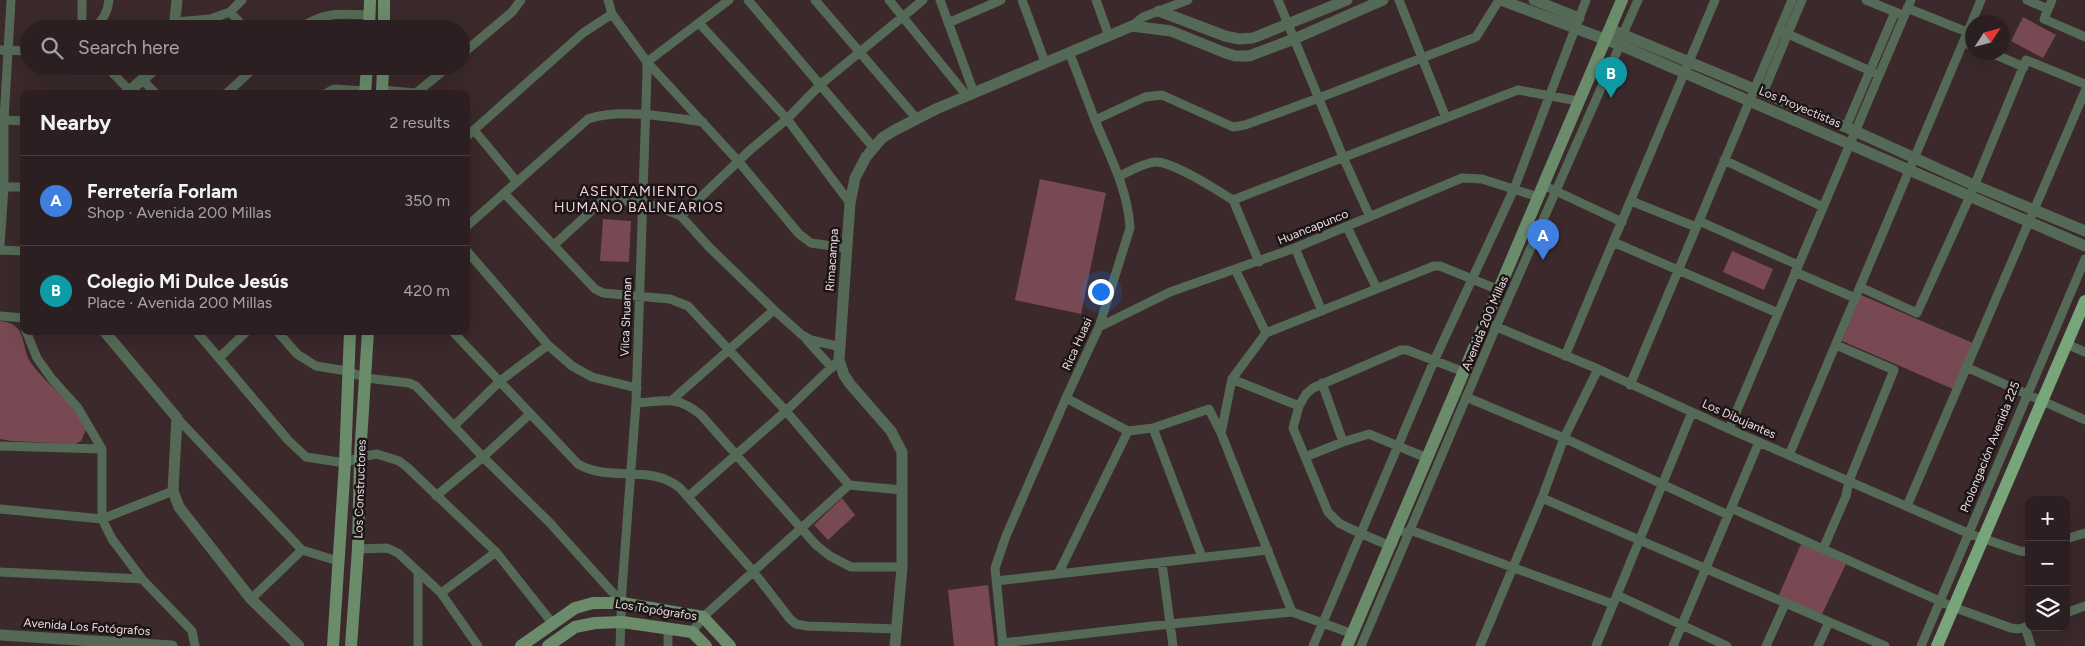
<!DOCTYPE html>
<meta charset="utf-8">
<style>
:root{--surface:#2c1f21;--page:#34272a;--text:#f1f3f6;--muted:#a6a2a5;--line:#483d3f;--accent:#b45309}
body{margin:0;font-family:Figtree,sans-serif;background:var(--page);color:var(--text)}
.controls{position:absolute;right:15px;bottom:15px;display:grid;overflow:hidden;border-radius:10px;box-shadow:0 5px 20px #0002}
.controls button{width:45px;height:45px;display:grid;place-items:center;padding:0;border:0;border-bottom:1px solid var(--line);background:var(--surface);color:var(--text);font:25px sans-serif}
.compass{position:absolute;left:1965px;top:15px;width:45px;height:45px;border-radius:50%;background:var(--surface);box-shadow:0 5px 20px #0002;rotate:54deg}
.you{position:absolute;left:1100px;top:291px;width:18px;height:18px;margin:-12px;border:4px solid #fff;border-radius:50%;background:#1a73e8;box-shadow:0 0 0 8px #1a73e833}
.badge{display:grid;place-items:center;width:32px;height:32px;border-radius:50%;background:var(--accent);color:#fff;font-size:16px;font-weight:700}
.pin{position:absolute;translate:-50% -41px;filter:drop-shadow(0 1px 2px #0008)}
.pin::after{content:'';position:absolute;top:26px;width:18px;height:15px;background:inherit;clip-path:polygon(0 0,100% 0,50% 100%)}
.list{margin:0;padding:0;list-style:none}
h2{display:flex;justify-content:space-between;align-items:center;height:65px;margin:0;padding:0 20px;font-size:21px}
h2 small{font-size:16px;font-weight:400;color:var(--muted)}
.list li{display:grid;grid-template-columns:32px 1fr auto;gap:15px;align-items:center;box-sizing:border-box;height:90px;padding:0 20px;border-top:1px solid var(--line)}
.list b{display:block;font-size:19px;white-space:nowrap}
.list p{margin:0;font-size:16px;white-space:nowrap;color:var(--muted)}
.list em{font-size:16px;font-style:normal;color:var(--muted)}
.icon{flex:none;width:28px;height:28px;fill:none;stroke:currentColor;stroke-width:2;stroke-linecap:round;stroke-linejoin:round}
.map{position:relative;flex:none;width:2085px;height:646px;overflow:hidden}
.search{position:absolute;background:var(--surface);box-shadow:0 5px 20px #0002;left:20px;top:20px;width:450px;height:55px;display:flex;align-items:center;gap:12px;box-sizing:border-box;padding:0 18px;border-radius:28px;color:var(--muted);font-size:19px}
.panel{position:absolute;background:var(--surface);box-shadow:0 5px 20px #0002;left:20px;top:90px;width:450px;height:245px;border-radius:10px}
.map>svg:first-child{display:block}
.green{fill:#784953}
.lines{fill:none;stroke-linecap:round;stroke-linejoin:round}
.minor{stroke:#556a56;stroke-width:9}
.tertiary{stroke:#556a56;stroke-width:11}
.secondary{stroke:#6a8c6b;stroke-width:12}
.primary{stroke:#79a57b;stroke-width:12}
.labels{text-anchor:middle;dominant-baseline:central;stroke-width:5;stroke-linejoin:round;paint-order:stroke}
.street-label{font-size:12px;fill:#e9dddf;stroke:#1c1416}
.neighbourhood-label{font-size:14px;letter-spacing:1px;fill:#edd4d9;stroke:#1c1416}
</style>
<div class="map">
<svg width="2085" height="646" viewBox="0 0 2085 646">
<rect width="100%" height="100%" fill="#3b292c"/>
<path class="green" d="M2023,17L2056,35L2043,58L2011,41Z
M1040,179L1106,193L1081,314L1015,300Z
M603,219L631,221L629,262L600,261Z
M1732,251L1773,269L1764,290L1723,272Z
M1861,295L1973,343L1953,389L1842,341Z
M0,321C31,324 18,349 34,367C51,388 75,404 86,430L81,441L75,444L11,441L0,439Z
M842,498L855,515L828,540L814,525Z
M1801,544L1846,564L1822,614L1778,597Z
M988,585L995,646H954L948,590Z"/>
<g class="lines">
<path class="minor" d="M82,0V29
M608,0L612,14L647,62V74L636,403L622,589L620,646
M729,0L647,62L739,162L799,234L811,243L846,248
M748,0L873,147
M815,0L917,119
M889,0L967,96
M940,0L974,93
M1022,0L1045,62
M1096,0L1109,36
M1278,0L1343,157L1370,217
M1399,0L1446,118
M1866,0L1900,14
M2027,0L2048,9
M2052,0L2044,19L2085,37
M1907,8L1967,32
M230,12L246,29
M176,22L210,19L230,12L242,0
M699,23L787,119L850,203
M948,23L1001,0
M1132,26L1143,17L1188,0
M93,29C102,22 108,11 109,0
M300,29C321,11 343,14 369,15
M1779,30L1875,73
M1623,34L1638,0
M1963,42L1972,46
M0,50L29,51
M1989,52L2024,67
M461,55L512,12L521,0
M106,66L129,90
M142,79L156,94
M382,90L416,93L449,66
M1763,93L1802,0
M226,94L256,66
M325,94L334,89L365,91
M4,120L24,121
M1095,120L1145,97L1162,95L1233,127L1245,125L1319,98L1476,37L1499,0
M1846,127L1895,12
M474,130L517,182
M466,137L583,33L612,14
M1724,160L1823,207
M1119,176C1129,172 1145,162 1156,162C1174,162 1217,190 1233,200L1518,90L1578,101
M1543,185L1622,222
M4,187H24
M505,194L595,289L603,293L670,299L688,306L786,411L849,485L902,490
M1233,200L1259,262
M1631,201L1696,227
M681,216L750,150L787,119L821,84L923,0
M1699,221L1798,265
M466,227L588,119C620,108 670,117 703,122
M1347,227L1377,289
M1613,242L1778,313
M554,245L601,202L612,199L657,206L681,216L709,247L774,310L802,335L811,340L841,347
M0,246L4,187V120L11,0
M1295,248L1322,311
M0,250L24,251
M466,250L548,345L572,366L592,377L637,388
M1235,269L1266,333
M1795,272L1855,298
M1860,287L1917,313L1970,196L2026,60L2085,84
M0,316L24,318
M1492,325L1598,369L1729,429L1970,534L2020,551L2029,552
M1099,327L1170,292L1295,248L1462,178L1482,179L1538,197
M26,331L37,358L52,379L78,408L102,449V519L112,539L142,579L192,631L195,646
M196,331L288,440L306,457L345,463L360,457L377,454L399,461L407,467L496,552L553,624
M277,331L297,354L316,366L347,371L366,378L409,383L416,386L483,457L550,523L622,603
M452,331L578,464C611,483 649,463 680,488L753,571L790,619L796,624L807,626L897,629
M806,339L832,368
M2066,344L2085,352
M1565,356L1715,0
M219,358L247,331
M1966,367L2085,420
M1232,379L1299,406
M1322,383L1343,442
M1630,385L1792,0
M1466,397L1564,438L1728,515
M1066,398L1128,431L1153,428L1209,409L1221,433L1292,612L1353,634
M672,400L774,310
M636,403C666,401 676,395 701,415L816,545L830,556L851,567H902
M177,418L302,550L338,561
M455,425L500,381L548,345
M1153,428L1202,557
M1729,429L1911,0
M1221,433L1232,379L1266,333L1434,266H1440L1499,290
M0,446L102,449
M1789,455L1981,0
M1305,457L1343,442L1369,434L1427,458
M436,496L483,457L530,414
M688,497L786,411L839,360
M1542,498L1885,646
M1907,506L2085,91
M1731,508L1953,607L2011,628L2018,629L2029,626
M0,509L102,519L173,491
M1405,533L1410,530L1613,604
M2066,539L2085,533
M1393,543L1390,546L1351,529L1339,523L1328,512L1293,428L1299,406L1306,394L1313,388L1401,350H1407L1464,372
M358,549L387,548L398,553L441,593L478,646
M1823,549L1846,496L1849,481L1894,370L1836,345
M1162,563L1173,646
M0,572L142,579
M1058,574L1128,431
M996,581L1268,550
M441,593L496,552
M1617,595L1727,646
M251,599L302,550
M2066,613L2085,606
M2025,627L2031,646
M692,632L703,617L849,485
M1002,643L1170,624L1292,612
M418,646V572
M668,646V629
M1003,646L995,568L1006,536L1066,398L1099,327L1130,228C1128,189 1109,155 1095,120C1086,97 1078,74 1069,52
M1313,646L1434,361L1514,189L1586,0
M1361,646L1496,327L1620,45
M1480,646L1542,498L1564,438L1598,369
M1596,646L1692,412
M1673,646L1759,442
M1766,646L1785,604
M1818,646L1829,622
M1921,646L2085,259"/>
<path class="tertiary" d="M1501,0L1620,45L2085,246
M1534,0L1579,18
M1159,11L1225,36L1239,39L1253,38L1347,0
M174,29L177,0
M1610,29L1855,131L1974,185L2085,231
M126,94L158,66
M104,331L177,418L173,491L179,507L251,599L299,646
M0,635L172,646
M895,646L902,567V452L891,431L850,384L844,375L839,360L850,203L855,178L866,157L882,138L895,130L936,109L1132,26L1171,31L1223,52L1235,56H1249L1294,39L1383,0"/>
<path class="secondary" d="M369,29L370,0
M384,29V0
M365,94L367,66
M382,94L383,66
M333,646L345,463L350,331
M351,646L358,549L360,457L368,331
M521,646L575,608L593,603H622L703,617L730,646
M548,646L575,627L595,623L622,622L692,632L706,646
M1347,646L1622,0"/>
<path class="primary" d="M1937,646L2085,301"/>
</g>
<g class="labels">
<g class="street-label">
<text transform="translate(1800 107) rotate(23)">Los Proyectistas</text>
<text transform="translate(1313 227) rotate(-22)">Huancapunco</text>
<text transform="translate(832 260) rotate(-86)">Rimacampa</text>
<text transform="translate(626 317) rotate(-88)">Vilca Shuaman</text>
<text transform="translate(1485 323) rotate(-67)">Avenida 200 Millas</text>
<text transform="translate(1077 344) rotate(-66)">Rica Huasi</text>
<text transform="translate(1739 419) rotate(24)">Los Dibujantes</text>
<text transform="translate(1990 447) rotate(-68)">Prolongación Avenida 225</text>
<text transform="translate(360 489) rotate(-88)">Los Constructores</text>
<text transform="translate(656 610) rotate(9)">Los Topógrafos</text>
<text transform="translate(87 627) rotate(4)">Avenida Los Fotógrafos</text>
</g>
<g class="neighbourhood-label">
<text x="639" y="191">ASENTAMIENTO<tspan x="639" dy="16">HUMANO BALNEARIOS</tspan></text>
</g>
</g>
</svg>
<div class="controls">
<button>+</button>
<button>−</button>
<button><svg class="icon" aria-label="layers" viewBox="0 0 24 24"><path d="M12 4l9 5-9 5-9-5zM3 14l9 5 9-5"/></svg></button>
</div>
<svg class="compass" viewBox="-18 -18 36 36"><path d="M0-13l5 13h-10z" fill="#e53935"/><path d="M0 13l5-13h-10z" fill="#a6a2a5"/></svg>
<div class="you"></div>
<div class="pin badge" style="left:1543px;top:260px;background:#3f7fe0">A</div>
<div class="pin badge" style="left:1611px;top:98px;background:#0f9aa8">B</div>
<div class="search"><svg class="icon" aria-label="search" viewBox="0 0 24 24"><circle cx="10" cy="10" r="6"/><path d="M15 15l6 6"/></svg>Search here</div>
<section class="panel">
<h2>Nearby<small>2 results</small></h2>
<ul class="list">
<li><span class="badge" style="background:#3f7fe0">A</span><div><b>Ferretería Forlam</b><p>Shop · Avenida 200 Millas</p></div><em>350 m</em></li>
<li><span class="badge" style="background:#0f9aa8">B</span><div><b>Colegio Mi Dulce Jesús</b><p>Place · Avenida 200 Millas</p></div><em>420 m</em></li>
</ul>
</section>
</div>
